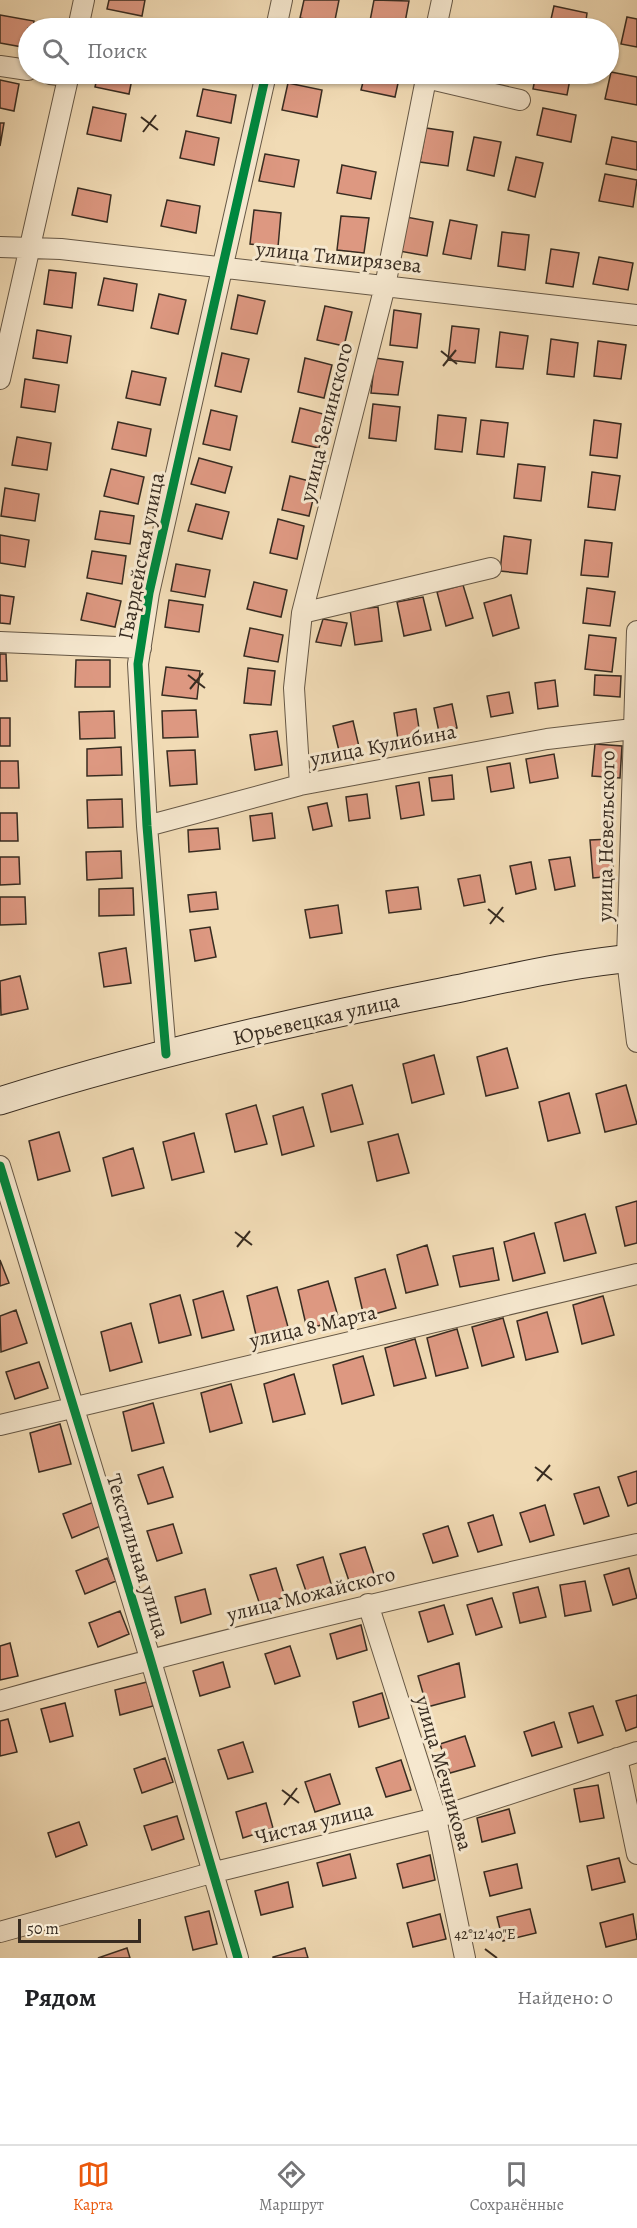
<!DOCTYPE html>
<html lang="ru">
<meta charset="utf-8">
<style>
:root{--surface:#fff;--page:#f2f2f2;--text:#202124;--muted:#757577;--line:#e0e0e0;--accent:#ea580c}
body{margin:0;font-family:Alegreya,serif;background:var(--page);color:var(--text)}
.scale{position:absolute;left:18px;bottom:15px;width:123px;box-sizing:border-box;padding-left:6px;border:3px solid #382c21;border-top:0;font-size:16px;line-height:21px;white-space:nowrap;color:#382c21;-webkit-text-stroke:4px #f6e8cf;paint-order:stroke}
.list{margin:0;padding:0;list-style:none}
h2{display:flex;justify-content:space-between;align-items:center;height:78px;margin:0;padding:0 24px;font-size:26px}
h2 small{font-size:20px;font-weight:400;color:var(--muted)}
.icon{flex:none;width:33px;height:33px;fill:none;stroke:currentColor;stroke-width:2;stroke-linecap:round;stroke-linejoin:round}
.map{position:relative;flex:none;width:637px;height:1958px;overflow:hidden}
.search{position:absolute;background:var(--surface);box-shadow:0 2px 4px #0004;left:18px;right:18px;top:18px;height:66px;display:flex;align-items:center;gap:15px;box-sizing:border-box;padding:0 21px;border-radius:33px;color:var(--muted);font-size:22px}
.sheet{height:186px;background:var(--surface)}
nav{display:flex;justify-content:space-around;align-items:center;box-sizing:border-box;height:84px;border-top:2px solid var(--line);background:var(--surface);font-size:16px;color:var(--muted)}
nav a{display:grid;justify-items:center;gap:3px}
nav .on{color:var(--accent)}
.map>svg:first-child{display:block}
.building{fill:#dd9881;stroke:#382c21;stroke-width:1.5}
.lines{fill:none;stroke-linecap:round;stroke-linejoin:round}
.street-casing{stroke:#665846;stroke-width:22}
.secondary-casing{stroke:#382c21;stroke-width:29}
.street{stroke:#f6e8cf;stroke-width:20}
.secondary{stroke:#f6e8cf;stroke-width:27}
.cycleway-casing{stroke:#f6e8cf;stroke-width:13}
.cycleway{stroke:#00873e;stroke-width:9}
.ticks{fill:none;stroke:#382c21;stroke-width:2}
.labels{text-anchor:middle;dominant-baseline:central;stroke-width:6;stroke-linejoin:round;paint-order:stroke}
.street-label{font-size:21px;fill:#382c21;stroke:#f6e8cf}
.ticks-label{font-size:15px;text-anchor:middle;fill:#382c21;stroke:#f6e8cf;stroke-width:6;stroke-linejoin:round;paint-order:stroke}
</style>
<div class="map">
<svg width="637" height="1958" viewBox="0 0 637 1958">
<rect width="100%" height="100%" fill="#f1dbb5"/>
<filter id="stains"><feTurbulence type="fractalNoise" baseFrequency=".00333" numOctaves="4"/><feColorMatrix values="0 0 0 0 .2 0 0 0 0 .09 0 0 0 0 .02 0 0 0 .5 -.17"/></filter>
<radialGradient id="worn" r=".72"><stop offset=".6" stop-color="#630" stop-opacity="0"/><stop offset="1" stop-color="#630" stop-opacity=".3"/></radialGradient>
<path class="building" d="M109,0H145L142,16L107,9Z
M304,0H339L334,25L300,18Z
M374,0L409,1L404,28L370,21Z
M554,6L587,13L585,28H549Z
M0,15L34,21L33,28H28V48L0,43Z
M627,17L637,19V47L621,44Z
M111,19L144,26V28H109Z
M217,23L243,28H216Z
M611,72L637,77V105L605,99Z
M98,74H133L129,94L95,87Z
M365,74H400L395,97L361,90Z
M536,74H571L567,95L533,89Z
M0,80L19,84L14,111L0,108Z
M288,83L322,90L317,117L282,110Z
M203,89L236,95L231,123L197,116Z
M93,107L126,114L121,141L87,134Z
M543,108L576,115L571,142L537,135Z
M0,123H4L0,146Z
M426,128L453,132L448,166L420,162Z
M186,131L219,138L214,165L180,158Z
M474,137L501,142L494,176L467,170Z
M612,137L637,142V170L606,164Z
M265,154L299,160L294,187L259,181Z
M516,157L543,163L535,197L508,190Z
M342,165L376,172L371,199L337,193Z
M605,174L637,180L633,207L599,201Z
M78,188L111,195L107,222L72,215Z
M167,200L200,206L196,233L161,226Z
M254,210L281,213L278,247L250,244Z
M341,216L369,218L364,253L337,250Z
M406,217L433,222L427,256L399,251Z
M450,220L477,225L471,259L443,254Z
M502,232L529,235L525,270L498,266Z
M551,249L579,253L573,287L546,283Z
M599,257L633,263L628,290L593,284Z
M49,270L76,273L72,308L44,304Z
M104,278L137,284L133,311L98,305Z
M159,294L186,300L178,334L151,328Z
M238,295L265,301L257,334L231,329Z
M325,306L352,312L344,346L317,340Z
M394,310L421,314L417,348L390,345Z
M452,326L479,329L475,363L448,360Z
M37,330L71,336L67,363L33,358Z
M500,332L528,336L523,369L496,367Z
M551,339L578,343L574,377L547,374Z
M598,341L626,345L621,379L594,376Z
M222,353L249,359L241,392L215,386Z
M305,358L332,365L324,398L298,392Z
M375,358L403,362L398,395L371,393Z
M132,371L166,378L160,405L126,398Z
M25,379L59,385L55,412L21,407Z
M373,404L400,407L396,441L369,438Z
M300,408L327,415L319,448L292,442Z
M211,410L237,416L230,450L203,444Z
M438,415L466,418L462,452L435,449Z
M481,420L508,423L504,457L477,454Z
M594,420L621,424L617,458L590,455Z
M118,422L151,429L146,456L112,449Z
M17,437L51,443L47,470L12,465Z
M199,458L232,467L225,493L191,484Z
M518,464L545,467L541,501L514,498Z
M111,469L144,477L138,504L104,496Z
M592,472L620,476L615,510L588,507Z
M290,476L317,483L309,516L282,510Z
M5,488L39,494L35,521L1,516Z
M196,504L229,512L222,539L188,531Z
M100,511L134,516L130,544L95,539Z
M278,519L304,526L297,559L270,553Z
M0,535L29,540L25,567L0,563Z
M504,536L531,540L527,574L500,571Z
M585,540L612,543L608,577L581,575Z
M92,551L126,556L122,584L87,578Z
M176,564L210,570L205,597L171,591Z
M254,582L287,590L281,617L247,609Z
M463,585L473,618L446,626L437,592Z
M587,588L615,592L610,626L583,623Z
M87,593L121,601L115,627L81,620Z
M0,595L14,597L10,624L0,623Z
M511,595L519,628L493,636L484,603Z
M423,597L431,630L404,636L397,602Z
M169,600L203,605L199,632L165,627Z
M378,607L382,641L355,645L350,610Z
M323,619L347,623L341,646L316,642Z
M250,628L283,635L278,662L244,656Z
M589,635L616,638L612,672L585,669Z
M0,654H6L7,681H0Z
M76,660H110V687H75Z
M166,667L200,671L197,699L162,695Z
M248,668L275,671L271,705L244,703Z
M595,675L621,676L620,697L594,695Z
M555,680L558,706L538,709L535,683Z
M509,692L513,713L491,717L487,696Z
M452,704L457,728L439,732L434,708Z
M416,709L420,735L398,739L394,713Z
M196,710L198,737L163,738L162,711Z
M114,711L115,738L80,739L79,712Z
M0,718H10V746H0Z
M353,721L360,751L340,755L333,726Z
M277,731L282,765L255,770L250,735Z
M595,744L622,746L620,778L592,776Z
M121,747L122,775L87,776V749Z
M195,750L197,784L170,786L167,751Z
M554,754L558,778L530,783L526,759Z
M0,761H18L19,788H0Z
M510,763L514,788L491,792L487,767Z
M452,775L454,799L432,801L429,778Z
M419,782L424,815L401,819L396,786Z
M367,794L370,818L349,821L346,797Z
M122,799L123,827L88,828L87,800Z
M327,803L332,826L313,830L308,807Z
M0,813H17L18,841H0Z
M272,813L275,838L253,841L250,816Z
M218,828L220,849L189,852L188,830Z
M611,839L614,876L593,878L590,840Z
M121,851L122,878L87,880L86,852Z
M0,857H19L20,884L0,885Z
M570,857L575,886L555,890L549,860Z
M531,862L536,889L516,894L510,866Z
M480,875L485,902L464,906L458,879Z
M418,887L421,909L389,913L386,891Z
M133,888L134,915L99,916V889Z
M216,892L218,909L190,912L188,895Z
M0,897H25L26,924L0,925Z
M338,905L342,933L310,938L305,910Z
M210,927L216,957L195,961L190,930Z
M126,948L131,983L104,987L99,953Z
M20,976L28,1009L1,1015L0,981Z
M507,1048L518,1088L486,1096L477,1057Z
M434,1055L444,1094L412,1103L403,1064Z
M352,1085L363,1124L331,1132L322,1094Z
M626,1085L637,1124L605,1132L596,1094Z
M569,1093L580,1133L548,1141L539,1102Z
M256,1105L267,1144L235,1152L226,1114Z
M303,1107L314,1146L282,1155L273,1116Z
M59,1132L70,1171L38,1180L29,1141Z
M194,1133L204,1172L172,1180L163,1142Z
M398,1134L409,1173L377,1181L368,1142Z
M133,1148L144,1188L112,1196L103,1158Z
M637,1201V1243L625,1246L616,1207Z
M585,1214L596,1253L564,1261L555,1223Z
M534,1233L545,1273L513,1281L504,1242Z
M427,1245L438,1285L406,1293L397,1255Z
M493,1248L499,1280L460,1287L453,1256Z
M0,1260L9,1283L0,1286Z
M385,1269L396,1308L364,1317L355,1278Z
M328,1281L339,1320L307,1329L298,1290Z
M277,1287L288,1327L256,1335L247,1296Z
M223,1291L234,1330L202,1338L193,1300Z
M180,1295L191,1335L159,1343L150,1304Z
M603,1296L614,1335L582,1344L573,1305Z
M16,1310L27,1343L1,1352L0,1316Z
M547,1312L558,1352L526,1360L517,1321Z
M503,1318L514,1357L482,1366L472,1327Z
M131,1323L142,1362L110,1371L101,1332Z
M457,1329L468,1368L436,1376L427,1338Z
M415,1339L426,1378L394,1386L385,1348Z
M363,1356L374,1395L342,1404L333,1365Z
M39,1362L48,1388L15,1399L6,1372Z
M294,1374L305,1414L273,1422L264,1384Z
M231,1384L242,1423L210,1432L201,1393Z
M153,1403L164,1443L132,1451L123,1412Z
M60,1424L71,1464L39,1472L30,1433Z
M163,1467L173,1497L148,1504L138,1475Z
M637,1471V1503L628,1506L618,1477Z
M599,1487L609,1516L584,1524L574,1494Z
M94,1502L103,1525L72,1538L63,1514Z
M545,1505L554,1535L530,1542L520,1513Z
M493,1515L502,1545L478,1552L468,1523Z
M173,1524L182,1553L157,1561L147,1531Z
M448,1526L458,1556L433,1563L423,1534Z
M365,1547L375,1577L350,1584L340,1554Z
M323,1557L332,1587L307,1594L297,1565Z
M107,1558L116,1581L85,1594L76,1571Z
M276,1568L285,1597L260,1605L250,1575Z
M629,1568L637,1598L613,1605L604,1575Z
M585,1581L591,1611L565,1616L560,1585Z
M538,1587L546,1617L520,1623L513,1593Z
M205,1589L211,1614L181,1623L175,1597Z
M492,1598L502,1627L476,1635L467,1605Z
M444,1605L453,1634L428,1642L419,1612Z
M120,1611L129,1634L98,1647L89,1623Z
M361,1625L367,1650L337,1659L330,1634Z
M10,1643L18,1676L0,1680V1646Z
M290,1646L300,1676L275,1684L265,1654Z
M223,1662L230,1687L200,1696L193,1671Z
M459,1663L465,1697L427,1707L418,1676Z
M147,1682L153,1706L120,1715L115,1690Z
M382,1693L389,1718L359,1727L353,1702Z
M637,1695V1727L626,1731L616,1701Z
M65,1703L73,1736L50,1742L41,1709Z
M593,1706L603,1735L578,1743L569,1713Z
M8,1719L17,1752L0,1756V1721Z
M554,1722L562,1747L532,1756L524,1732Z
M465,1736L475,1766L450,1773L440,1744Z
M243,1742L253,1772L228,1779L218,1750Z
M165,1758L173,1782L142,1793L134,1769Z
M401,1760L411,1790L386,1797L376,1768Z
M330,1774L340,1804L315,1812L305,1782Z
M598,1785L604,1818L580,1822L574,1789Z
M266,1803L273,1828L243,1838L236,1812Z
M509,1809L515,1833L482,1842L477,1818Z
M177,1816L184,1839L152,1850L144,1826Z
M79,1822L87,1845L56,1857L48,1833Z
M350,1854L356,1878L323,1886L317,1863Z
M430,1855L435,1880L403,1888L397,1864Z
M619,1858L625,1882L592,1890L587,1866Z
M517,1864L522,1888L490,1896L484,1872Z
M288,1882L293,1907L261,1915L255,1891Z
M530,1909L536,1933L503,1941L497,1917Z
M209,1911L217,1944L193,1950L185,1917Z
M440,1914L446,1939L413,1947L407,1923Z
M633,1914L637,1939L606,1947L600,1923Z
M127,1948L130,1958H98Z
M305,1948L308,1958H273V1957Z"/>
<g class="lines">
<defs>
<path id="street" d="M78,28L84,0
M276,28L282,0
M436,28L442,0
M0,66L28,70
M50,74L68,76
M426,78L520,100
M0,247L61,249L637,315
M0,379L69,74
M302,613L491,568
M637,631L627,959L637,1042
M0,642L141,648
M300,785L294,688L302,613L385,286L427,74
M147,826L300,785L547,739L633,729
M166,1054L147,826L138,664L149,593L266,74
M0,1166L150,1658L238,1958
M0,1425L637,1274
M368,1604L436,1818L465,1958
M0,1701C211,1641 423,1591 637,1544
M617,1758L637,1854
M0,1932L211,1873L436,1818L637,1752"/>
<path id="secondary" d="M0,1101C142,1056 290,1022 436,993C502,980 570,963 637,958"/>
</defs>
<use href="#street" class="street-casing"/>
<use href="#secondary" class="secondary-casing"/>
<use href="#street" class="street"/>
<use href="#secondary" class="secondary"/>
<defs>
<path id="cycleway" d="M166,1054L147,826L138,664L149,593L266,74
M0,1166L150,1658L238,1958"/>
</defs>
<use href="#cycleway" class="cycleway-casing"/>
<use href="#cycleway" class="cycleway"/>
</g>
<path class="ticks" d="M141,117L158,130M143,132L156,115M441,351L457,364M443,366L456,350M188,675L205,688M190,689L203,673M488,909L504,922M490,924L503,907M235,1232L252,1245M237,1247L250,1231M535,1467L552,1480M537,1481L550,1465M282,1790L299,1803M284,1805L297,1788M485,1949L497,1958"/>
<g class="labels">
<g class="street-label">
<text transform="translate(339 257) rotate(6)">улица Тимирязева</text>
<text transform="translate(326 422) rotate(-76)">улица Зелинского</text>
<text transform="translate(141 556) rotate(-79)">Гвардейская улица</text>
<text transform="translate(383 745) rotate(-11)">улица Кулибина</text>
<text transform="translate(606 836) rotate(-89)">улица Невельского</text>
<text transform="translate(316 1019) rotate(-13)">Юрьевецкая улица</text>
<text transform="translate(313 1326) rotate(-13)">улица 8 Марта</text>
<text transform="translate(138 1556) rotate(73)">Текстильная улица</text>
<text transform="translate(311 1594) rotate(-14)">улица Можайского</text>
<text transform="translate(444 1773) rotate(74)">улица Мечникова</text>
<text transform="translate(314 1823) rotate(-14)">Чистая улица</text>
</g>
</g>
<g class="ticks-label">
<text x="485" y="1939">42°12'40"E</text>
</g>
<rect width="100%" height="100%" filter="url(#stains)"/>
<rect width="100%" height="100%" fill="url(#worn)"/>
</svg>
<div class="scale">50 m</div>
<div class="search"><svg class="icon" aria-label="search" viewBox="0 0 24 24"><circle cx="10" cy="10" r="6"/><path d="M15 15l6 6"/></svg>Поиск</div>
</div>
<section class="sheet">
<h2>Рядом<small>Найдено: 0</small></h2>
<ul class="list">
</ul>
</section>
<nav>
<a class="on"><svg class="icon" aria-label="map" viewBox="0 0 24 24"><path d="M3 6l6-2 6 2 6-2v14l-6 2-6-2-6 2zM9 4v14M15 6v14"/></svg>Карта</a>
<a><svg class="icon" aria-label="directions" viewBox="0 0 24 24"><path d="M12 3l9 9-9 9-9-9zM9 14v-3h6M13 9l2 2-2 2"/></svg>Маршрут</a>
<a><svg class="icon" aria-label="saved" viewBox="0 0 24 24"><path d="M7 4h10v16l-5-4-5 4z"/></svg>Сохранённые</a>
</nav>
